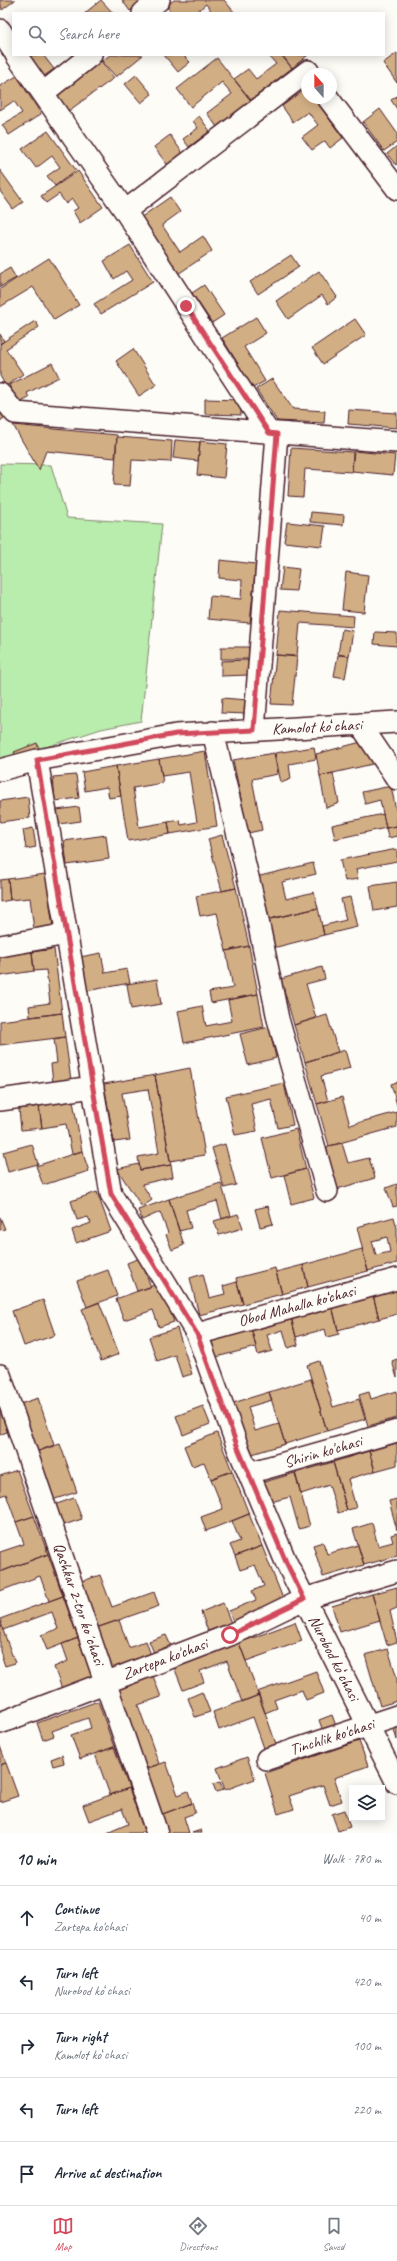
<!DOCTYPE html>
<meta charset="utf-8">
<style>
:root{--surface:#fff;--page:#f2f2f3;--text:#1f2937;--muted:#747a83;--line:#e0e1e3;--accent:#d1495b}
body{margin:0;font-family:Caveat,sans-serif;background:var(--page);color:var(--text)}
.controls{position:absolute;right:12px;bottom:12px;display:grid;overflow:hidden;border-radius:0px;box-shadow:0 2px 10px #0003}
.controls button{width:36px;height:36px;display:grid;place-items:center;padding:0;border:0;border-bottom:1px solid var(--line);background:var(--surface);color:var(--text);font:20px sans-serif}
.compass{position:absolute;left:301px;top:68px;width:36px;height:36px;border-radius:50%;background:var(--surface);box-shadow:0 2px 10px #0003;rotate:339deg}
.stop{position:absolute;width:12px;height:12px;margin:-9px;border:3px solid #d1495b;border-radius:50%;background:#fff}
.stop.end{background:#d1495b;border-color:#fff;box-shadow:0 1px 4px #0008}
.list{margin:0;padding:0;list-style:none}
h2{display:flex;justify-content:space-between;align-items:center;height:52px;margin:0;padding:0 16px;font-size:17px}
h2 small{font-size:13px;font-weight:400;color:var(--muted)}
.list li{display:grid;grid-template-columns:26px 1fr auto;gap:12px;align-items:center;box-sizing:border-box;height:64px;padding:0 16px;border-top:1px solid var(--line)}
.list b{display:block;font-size:15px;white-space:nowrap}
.list p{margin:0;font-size:13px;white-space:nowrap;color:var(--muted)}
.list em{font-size:13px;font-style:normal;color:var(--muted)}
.icon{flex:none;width:22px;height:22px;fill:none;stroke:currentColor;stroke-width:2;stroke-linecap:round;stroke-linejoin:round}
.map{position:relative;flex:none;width:397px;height:1833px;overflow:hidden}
.search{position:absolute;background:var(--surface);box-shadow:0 2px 10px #0003;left:12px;right:12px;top:12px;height:44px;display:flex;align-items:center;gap:10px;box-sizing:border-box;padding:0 14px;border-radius:0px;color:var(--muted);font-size:15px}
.sheet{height:372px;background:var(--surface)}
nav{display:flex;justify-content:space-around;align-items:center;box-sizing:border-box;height:56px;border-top:1px solid var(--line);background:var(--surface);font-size:11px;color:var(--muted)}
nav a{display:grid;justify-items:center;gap:2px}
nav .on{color:var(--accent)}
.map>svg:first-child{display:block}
.green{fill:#b9edae;stroke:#82866c}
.building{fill:#d2ae84;stroke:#4a1f2b;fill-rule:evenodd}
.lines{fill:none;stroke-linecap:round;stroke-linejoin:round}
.minor-casing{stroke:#4a1f2b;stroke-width:24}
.minor{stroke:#fdfcf7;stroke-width:21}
.route{stroke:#d1495b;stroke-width:5}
.labels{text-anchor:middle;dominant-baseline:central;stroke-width:4;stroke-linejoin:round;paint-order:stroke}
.street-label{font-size:16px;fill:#4a1f2b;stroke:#fdfcf7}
</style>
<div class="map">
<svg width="397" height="1833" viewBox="0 0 397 1833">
<rect width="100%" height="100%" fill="#fdfcf7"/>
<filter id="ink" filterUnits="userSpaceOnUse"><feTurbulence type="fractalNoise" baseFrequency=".025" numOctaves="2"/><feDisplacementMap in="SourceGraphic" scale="8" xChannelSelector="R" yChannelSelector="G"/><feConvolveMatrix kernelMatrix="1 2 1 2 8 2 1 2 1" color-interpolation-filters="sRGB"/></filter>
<g filter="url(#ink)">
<path class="green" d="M0,464L51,465L67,518L162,524L141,721L101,729L0,762Z"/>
<path class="building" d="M0,0H15L2,10Z
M101,0L113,13H85Z
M122,0H144L130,11Z
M174,0H224L235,13H213L206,4L195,13H172L166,6Z
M397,53V83L383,63Z
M28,55H43L54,69L43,77Z
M110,55H143L116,77L102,61Z
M164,55H183L190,62L178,72Z
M281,55L292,68L251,100L234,79L248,69L256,79L276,64L269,56Z
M282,55H308L292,68Z
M217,58L251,101L217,127L207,113L232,94L222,82L191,107L177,89Z
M101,61L114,78L67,112L55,95Z
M136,75L152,94L141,103L125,84Z
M17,76L41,114L9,135L2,125L22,113L14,101L0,110V86Z
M307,88V98H314L343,138L330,148L325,141L312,150L302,137L318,125L308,112L293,122L282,106Z
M397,96V109L391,100Z
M380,109L397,133V142L384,151L363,122Z
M199,116L210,131L189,147L183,139L198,128L193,121Z
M48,131L76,170L55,186L47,176L60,167L52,156L36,168L22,149Z
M170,135L184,155L169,167L154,147Z
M397,146V164L396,165L387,154Z
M0,170L23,202L13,209L0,191Z
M78,171L103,207L80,223L73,211L78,208L72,199L66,204L59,194L46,203L41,196Z
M170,197L180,212L162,225L180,252L203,236L212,251L178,274L140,218Z
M130,245L153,282L101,314L94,304L132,280L126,271L114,279L104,261Z
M291,255L299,267L258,294L250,282Z
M49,258L79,305L54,320L33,287L0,307V289Z
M10,268L16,278L0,287V274Z
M319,271L337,297L328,304L322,295L288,319L276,301Z
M204,285L224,315L212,323L192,293Z
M256,317L266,333L244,347L265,381L253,388L222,338Z
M355,319L366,335L323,364L312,348Z
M35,321L39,327L6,349L23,374L6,386L0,376V344Z
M0,334L4,341L0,344Z
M133,349L156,385L139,396L116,361Z
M52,363L59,377L27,393L29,398L19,403L9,385Z
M272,379L293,409L325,411L324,423L277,421L256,389Z
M205,399L241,400V415L205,414Z
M0,406L7,416L0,421Z
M349,410L397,413V428L348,424Z
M13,425L117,435L115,458L46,451L39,470Z
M117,437L172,441L171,462L132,460L130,486L114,485Z
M175,440L200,442L198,461L173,458Z
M200,441L227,444L224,478L197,475Z
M291,448L353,452L352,472L305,469L303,497L288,496Z
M354,451L395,455L393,475L352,471Z
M311,512L344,515L343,525L310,522Z
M287,522L325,526L322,546L284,542Z
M220,560L256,564L250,623L208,619L210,596L241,599L242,580L219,578Z
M283,567L299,569L296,591L280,590Z
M346,572L368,575L364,612L342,610Z
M280,610L354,616L353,627L300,623L297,656L276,655Z
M342,629L353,631L349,656L338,654Z
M375,632L397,633V646L374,644Z
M221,647H249V659H221Z
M276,655L297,657L292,705L271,704Z
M338,655L349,656L345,678L334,676Z
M248,660L249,675L221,676V661Z
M222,698L248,700L247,714L221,713Z
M361,742L377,763L320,776L316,754Z
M37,743L40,753L17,761L14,752Z
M314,747L316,759L289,764L291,779L281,783L275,753Z
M205,751L217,826L170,834L168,822L180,820L181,825L197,822L189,772L162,776L159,759Z
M274,753L278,774L252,779L262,830L248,833L233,760Z
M159,759L163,783L133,788L139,827L168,822L170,834L128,841L116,766Z
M116,766L121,796L109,798L107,787L85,791L82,772Z
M333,773L339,803L326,808L320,776Z
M76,775L79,798L55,801L53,777Z
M391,786L397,815V826L386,828L380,800L365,804L362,792Z
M28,797L30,818L0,822V801Z
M79,807L81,821L59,824L57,810Z
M383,814L386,828L335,839L332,825Z
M397,826V836L388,838L386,828Z
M33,828L36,847L26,849L23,830Z
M106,835L109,859L67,865L64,841Z
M222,835L236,888L222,891L208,839Z
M397,849V861L356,869L358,879L345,881L340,860Z
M313,863L316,874L282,882L286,899L314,892L318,908L266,920L256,877Z
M46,874L53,928L34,930L30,898L10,900L8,879Z
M8,879L10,900L0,902V880Z
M397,882V907L374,911L370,886Z
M236,888L249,946L226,951L217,913L200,916L196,896Z
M350,897L357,927L324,935L322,926L346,920L341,899Z
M318,908L324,935L273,948L266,920Z
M249,946L258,994L211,1003L209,992L233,988L226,951Z
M54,949L62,1013L30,1017L29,1006L50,1003L46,970L34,971L32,952Z
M32,952L34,971L0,976V956Z
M101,953L105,973L127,969L130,983L86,991L80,957Z
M322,967L325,979L306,984L316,1018L294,1025L281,979Z
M157,979L161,1004L131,1009L127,984Z
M258,994L264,1027L184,1043L178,1011L202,1006L206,1026L232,1021L228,1000Z
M62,1013L65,1037L0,1045V1021Z
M327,1015L338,1052L305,1062L294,1025Z
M269,1027L276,1058L248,1065L240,1034Z
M65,1037L71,1080L53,1083L51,1064L57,1063L54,1039Z
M345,1050L350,1068L321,1076L328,1101L317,1104L305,1062Z
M190,1068L205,1155L170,1161L155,1075Z
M155,1075L171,1165L140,1170L138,1157L159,1153L148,1089L122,1093L130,1140L114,1142L104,1084Z
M397,1082V1105L391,1084Z
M284,1083L293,1125L278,1128L271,1099L251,1104L257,1131L235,1135L226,1096Z
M342,1097L350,1125L397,1112V1127L329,1146L317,1104Z
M73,1101L82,1151L72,1154L66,1124L42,1128L39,1106Z
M39,1106L42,1128L21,1130L19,1109Z
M296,1129L306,1169L272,1178L262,1138Z
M342,1143L348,1163L369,1158L375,1178L337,1189L325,1147Z
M32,1144L38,1164L8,1172L3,1152Z
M225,1144L236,1185L224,1188L212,1148Z
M82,1151L89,1171L43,1185L36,1166Z
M139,1164L140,1170L171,1165L173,1177L142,1184L152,1200L142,1207L117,1169Z
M306,1169L314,1198L291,1204L284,1175Z
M221,1183L231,1216L222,1219L217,1201L186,1210L191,1228L179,1231L169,1199Z
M397,1184V1206L393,1207L386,1188Z
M97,1192L111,1231L76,1243L72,1230L91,1223L88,1217L77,1220L71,1201Z
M169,1199L184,1245L172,1250L166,1235L168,1233L160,1212L142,1220L138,1210Z
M268,1206L273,1224L260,1227L255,1209Z
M238,1214L243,1228L219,1235L214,1221Z
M0,1217L5,1229L0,1230Z
M394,1217L397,1228V1263L368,1271L357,1227ZM387,1237L390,1252L376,1255L372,1241Z
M362,1249L368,1271L308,1287L303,1265Z
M140,1258L151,1287L137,1291L127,1263Z
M303,1265L308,1287L282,1294L276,1272Z
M275,1268L282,1294L243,1304L236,1278Z
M108,1270L117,1296L87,1307L77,1281Z
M203,1274L209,1298L225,1294L223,1286L237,1282L243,1304L199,1315L190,1278Z
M160,1283L174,1322L159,1327L153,1310L124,1320L116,1299Z
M397,1288V1314L379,1319L373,1295Z
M373,1295L379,1319L338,1330L332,1306Z
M43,1300L55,1335L24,1346L12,1311Z
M99,1302L119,1354L101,1361L82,1309Z
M332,1306L339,1334L327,1337L325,1329L296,1337L291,1317Z
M291,1317L298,1345L288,1348L283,1330L267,1335L272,1351L258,1355L251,1327Z
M251,1327L256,1347L216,1357L211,1338Z
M177,1328L192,1374L182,1377L175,1355L157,1361L149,1337Z
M397,1359V1378L392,1361Z
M319,1361L333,1407L359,1399L365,1419L327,1431L307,1365Z
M311,1379L327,1431L285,1444L269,1392Z
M397,1391V1418L368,1426L359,1395L369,1392L371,1399Z
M269,1392L272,1400L248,1407L255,1431L279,1424L285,1444L249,1455L233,1403Z
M38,1398L54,1445L33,1453L17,1405Z
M0,1403L11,1430L0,1435Z
M203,1406L210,1424L183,1435L176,1416Z
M217,1433L232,1471L211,1479L204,1462L192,1466L184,1446Z
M397,1443V1465L375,1471L369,1451Z
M60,1444L77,1492L52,1500L36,1452Z
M369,1451L375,1471L348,1479L356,1508L347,1510L333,1462Z
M333,1462L347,1510L338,1513L329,1485L301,1494L295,1473Z
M17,1470L34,1516L16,1522L6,1494L0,1496V1476Z
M232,1471L249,1514L206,1531L201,1517L223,1509L211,1479Z
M295,1473L310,1526L299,1529L290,1497L267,1503L261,1483Z
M74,1498L82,1519L61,1526L54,1505Z
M397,1499V1530L389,1501Z
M249,1514L262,1546L235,1556L230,1545L240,1541L232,1521Z
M34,1516L48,1554L0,1572V1552L24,1544L16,1522Z
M372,1523L378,1546L393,1542L391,1535L397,1533V1556L364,1565L353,1529Z
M323,1542L327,1554L358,1545L364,1565L323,1577L313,1545Z
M262,1546L284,1601L233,1621L229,1611L256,1600L252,1591L264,1586L255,1565L240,1570L235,1556Z
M48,1554L63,1596L49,1601L40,1576L0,1591V1572Z
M100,1575L112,1607L154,1592L159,1606L96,1628L80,1582Z
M397,1587V1608L390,1611L397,1642L387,1645L372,1594Z
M372,1594L380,1620L340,1632L332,1606Z
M63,1596L78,1638L47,1650L41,1635L58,1629L52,1612L3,1630L0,1619Z
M223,1603L231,1623L208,1631L201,1612Z
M119,1620L129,1648L146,1641L151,1655L110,1669L96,1628Z
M0,1622L15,1663L5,1666L0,1651Z
M295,1622L302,1641L246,1661L239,1643Z
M166,1635L171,1646L154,1653L149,1641Z
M78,1638L93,1678L62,1689L54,1667L68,1661L62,1644Z
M239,1643L259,1695L242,1702L227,1661L200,1671L204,1682L183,1690L174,1667Z
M388,1649L397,1678V1701L380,1706L365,1655Z
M316,1671L324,1693L306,1700L302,1690L274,1700L277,1708L265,1713L257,1692Z
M153,1676L161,1697L138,1705L159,1764L145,1769L116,1689Z
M202,1692L210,1712L195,1717L188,1698Z
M259,1695L277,1747L265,1751L253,1717L219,1730L213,1712Z
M98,1701L114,1747L80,1759L71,1735L91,1728L88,1718L52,1731L54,1736L43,1740L37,1723Z
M332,1715L336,1726L323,1731L319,1720Z
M397,1725V1740L393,1726Z
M359,1741L368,1766L334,1778L342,1801L330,1805L323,1785L289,1796L294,1809L278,1814L265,1773Z
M0,1746L6,1763L0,1765Z
M114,1747L129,1788L110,1795L95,1754Z
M62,1755L64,1763L53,1766L51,1759Z
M247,1757L255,1779L225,1790L217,1768Z
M166,1762L178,1795L188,1791L192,1803L160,1815L145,1769Z
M6,1763L18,1796L0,1802V1765Z
M220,1782L223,1790L216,1792L213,1784Z
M129,1788L144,1831L139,1833H107L128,1824L122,1809L89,1821L83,1805Z
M192,1803L195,1813L184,1817L189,1833H167L160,1815Z
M344,1810L350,1827L338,1831L332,1814Z
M201,1830L202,1833H192Z"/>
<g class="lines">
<defs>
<path id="minor" d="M143,13L159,0
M0,30L13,50
M16,55L125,211L269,433
M43,93L91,55
M328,98L397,189
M125,211L308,71L310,74
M0,394L15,413L397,442
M360,724L397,779
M254,730L277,434
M213,732L255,906L278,1019L327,1191
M37,760L111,1194L197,1334L238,1448L286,1562L397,1783
M0,770L37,760L176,735L397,722
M0,946L67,934
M0,1100L93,1087
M197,1334L397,1279
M0,1375L157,1833
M249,1473L397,1431
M0,1723L230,1635L304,1599L397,1571
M267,1759L397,1716"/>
</defs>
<use href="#minor" class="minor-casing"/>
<use href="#minor" class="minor"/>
</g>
</g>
<g class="lines" filter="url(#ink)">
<path class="route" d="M186,306L269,433L277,434L254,730L176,734L37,760L111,1194L197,1334L238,1448L286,1562L304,1599L230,1635"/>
</g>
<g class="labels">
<g class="street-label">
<text transform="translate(317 727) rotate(-3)">Kamolot koʻchasi</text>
<text transform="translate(297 1306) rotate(-15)">Obod Mahalla ko‘chasi</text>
<text transform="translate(323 1452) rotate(-16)">Shirin ko'chasi</text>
<text transform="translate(79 1604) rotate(71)">Qashkar 2-tor koʼchasi</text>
<text transform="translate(334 1658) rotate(63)">Nurobod koʻchasi</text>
<text transform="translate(165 1659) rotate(-21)">Zartepa ko'chasi</text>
<text transform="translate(332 1737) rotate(-18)">Tinchlik ko'chasi</text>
</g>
</g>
</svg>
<div class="controls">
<button><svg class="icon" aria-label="layers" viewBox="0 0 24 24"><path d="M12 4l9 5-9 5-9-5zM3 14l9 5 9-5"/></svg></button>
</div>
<svg class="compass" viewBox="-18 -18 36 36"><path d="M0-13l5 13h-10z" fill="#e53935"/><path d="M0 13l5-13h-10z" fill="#747a83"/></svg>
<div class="stop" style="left:230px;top:1635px"></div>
<div class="stop end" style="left:186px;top:306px"></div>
<div class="search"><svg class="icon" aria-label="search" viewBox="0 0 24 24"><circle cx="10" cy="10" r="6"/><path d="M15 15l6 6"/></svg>Search here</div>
</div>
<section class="sheet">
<h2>10 min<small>Walk · 780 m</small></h2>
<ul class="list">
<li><svg class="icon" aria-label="ahead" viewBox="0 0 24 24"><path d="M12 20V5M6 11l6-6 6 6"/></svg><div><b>Continue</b><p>Zartepa ko'chasi</p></div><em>40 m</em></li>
<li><svg class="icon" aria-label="left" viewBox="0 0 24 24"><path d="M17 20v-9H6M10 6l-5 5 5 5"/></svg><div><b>Turn left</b><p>Nurobod koʻchasi</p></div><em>420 m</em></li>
<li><svg class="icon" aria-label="right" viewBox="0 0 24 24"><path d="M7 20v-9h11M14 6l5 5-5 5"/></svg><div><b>Turn right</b><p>Kamolot koʻchasi</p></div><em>100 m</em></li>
<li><svg class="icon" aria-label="left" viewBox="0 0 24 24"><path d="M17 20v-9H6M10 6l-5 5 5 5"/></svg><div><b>Turn left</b></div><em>220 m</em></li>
<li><svg class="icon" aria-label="arrive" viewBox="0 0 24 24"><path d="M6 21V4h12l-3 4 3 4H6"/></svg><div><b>Arrive at destination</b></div></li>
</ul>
</section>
<nav>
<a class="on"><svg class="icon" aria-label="map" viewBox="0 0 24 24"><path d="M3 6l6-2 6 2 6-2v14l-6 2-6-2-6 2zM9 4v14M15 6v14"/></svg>Map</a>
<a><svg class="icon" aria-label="directions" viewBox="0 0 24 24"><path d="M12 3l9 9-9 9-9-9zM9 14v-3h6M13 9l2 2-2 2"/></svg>Directions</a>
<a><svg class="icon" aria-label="saved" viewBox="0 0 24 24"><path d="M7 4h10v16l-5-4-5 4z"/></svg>Saved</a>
</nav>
